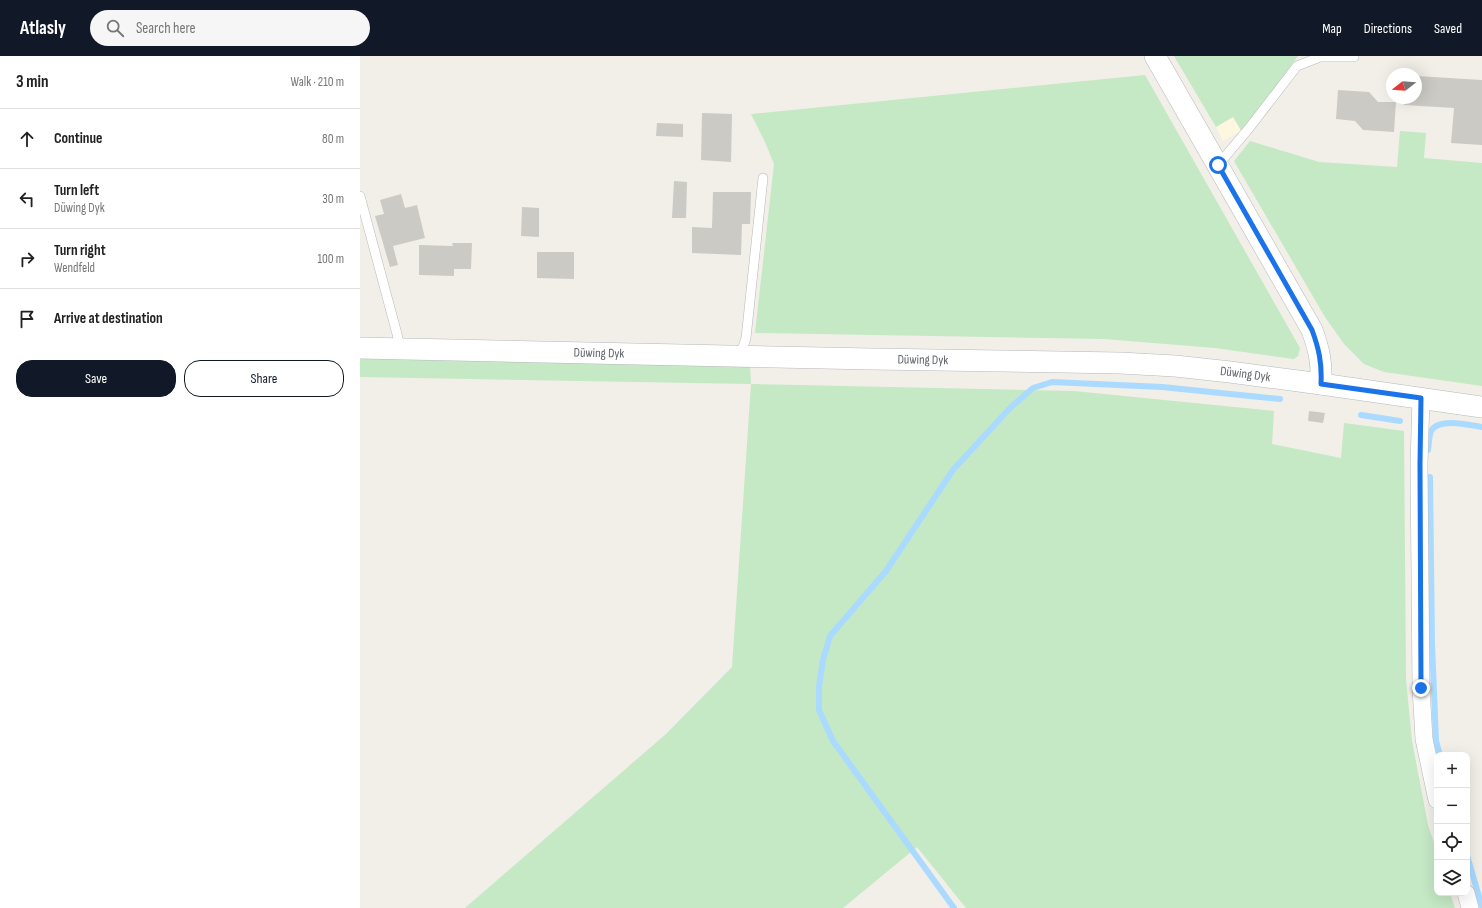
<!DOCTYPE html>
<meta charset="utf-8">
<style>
:root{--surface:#fff;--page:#f6f6f6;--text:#222;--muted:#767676;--line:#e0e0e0;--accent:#111827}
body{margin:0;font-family:"Sofia Sans Condensed",sans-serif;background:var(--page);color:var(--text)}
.controls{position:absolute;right:12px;bottom:12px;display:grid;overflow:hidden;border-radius:8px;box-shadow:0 4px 16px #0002}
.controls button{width:36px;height:36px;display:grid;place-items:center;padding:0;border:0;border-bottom:1px solid var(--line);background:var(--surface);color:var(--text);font:20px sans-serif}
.compass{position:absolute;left:1026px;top:12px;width:36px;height:36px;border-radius:50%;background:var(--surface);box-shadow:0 4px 16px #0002;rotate:253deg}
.stop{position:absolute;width:12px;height:12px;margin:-9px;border:3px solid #1a73e8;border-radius:50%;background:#fff}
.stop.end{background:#1a73e8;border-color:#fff;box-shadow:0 1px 4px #0008}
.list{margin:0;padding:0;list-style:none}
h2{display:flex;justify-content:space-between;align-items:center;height:52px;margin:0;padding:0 16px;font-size:17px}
h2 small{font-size:13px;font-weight:400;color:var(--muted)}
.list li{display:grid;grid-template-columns:26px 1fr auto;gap:12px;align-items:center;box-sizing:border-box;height:60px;padding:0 16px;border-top:1px solid var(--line)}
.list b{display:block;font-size:15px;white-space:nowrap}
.list p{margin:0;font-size:13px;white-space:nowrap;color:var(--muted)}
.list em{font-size:13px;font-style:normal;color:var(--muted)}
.actions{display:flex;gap:8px;padding:12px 16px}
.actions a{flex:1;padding:9px 0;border:1px solid var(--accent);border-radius:16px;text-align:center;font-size:14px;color:var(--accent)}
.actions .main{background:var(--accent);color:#fff}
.icon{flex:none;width:22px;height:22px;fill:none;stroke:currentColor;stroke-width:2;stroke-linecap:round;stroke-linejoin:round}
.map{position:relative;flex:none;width:1122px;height:852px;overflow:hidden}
header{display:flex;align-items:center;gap:24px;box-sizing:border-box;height:56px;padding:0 20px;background:var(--accent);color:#fff}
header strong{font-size:19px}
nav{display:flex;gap:22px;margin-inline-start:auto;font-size:14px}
.search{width:280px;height:36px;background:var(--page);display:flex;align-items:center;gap:10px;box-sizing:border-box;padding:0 14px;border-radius:22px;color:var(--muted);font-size:15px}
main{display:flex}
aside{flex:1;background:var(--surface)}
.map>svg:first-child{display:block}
.commercial{fill:#fef7e0}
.green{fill:#c5e8c5}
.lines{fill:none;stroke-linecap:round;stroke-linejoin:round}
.stream{stroke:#aadaff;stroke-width:6}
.building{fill:#cccac5}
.service-casing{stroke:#b5b8bc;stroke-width:10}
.minor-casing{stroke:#b5b8bc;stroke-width:18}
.tertiary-casing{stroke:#b5b8bc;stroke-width:22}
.service{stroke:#fff;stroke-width:9}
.minor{stroke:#fff;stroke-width:17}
.tertiary{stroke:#fff;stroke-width:21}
.route{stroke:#1a73e8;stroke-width:5}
.labels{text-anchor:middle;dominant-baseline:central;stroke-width:3;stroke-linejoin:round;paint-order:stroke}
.street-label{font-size:13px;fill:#5f6368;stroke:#fff}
</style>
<header>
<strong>Atlasly</strong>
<div class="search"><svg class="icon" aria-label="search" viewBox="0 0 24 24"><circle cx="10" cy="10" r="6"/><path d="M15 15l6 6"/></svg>Search here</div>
<nav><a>Map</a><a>Directions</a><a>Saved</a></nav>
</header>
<main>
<aside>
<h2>3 min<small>Walk · 210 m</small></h2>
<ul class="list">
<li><svg class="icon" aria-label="ahead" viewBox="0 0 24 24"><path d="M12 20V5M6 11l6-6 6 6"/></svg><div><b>Continue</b></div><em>80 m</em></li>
<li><svg class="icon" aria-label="left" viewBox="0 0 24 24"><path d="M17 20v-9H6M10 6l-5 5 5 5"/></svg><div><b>Turn left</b><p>Düwing Dyk</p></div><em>30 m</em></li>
<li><svg class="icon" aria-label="right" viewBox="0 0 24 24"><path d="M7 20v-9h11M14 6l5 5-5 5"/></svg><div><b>Turn right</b><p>Wendfeld</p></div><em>100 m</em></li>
<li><svg class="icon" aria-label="arrive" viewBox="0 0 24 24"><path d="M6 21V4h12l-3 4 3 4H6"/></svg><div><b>Arrive at destination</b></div></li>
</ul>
<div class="actions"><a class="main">Save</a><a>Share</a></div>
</aside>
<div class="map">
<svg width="1122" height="852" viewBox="0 0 1122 852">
<rect width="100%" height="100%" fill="#f1efe8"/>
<path class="commercial" d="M873,61L882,76L875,78L863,85L856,71Z"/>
<path class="green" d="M814,0H938L882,76L873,61L856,71Z
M785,19L940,292L938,300L934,303L855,292L744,283L395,277L414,108L405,86L391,58Z
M1040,75L1066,77L1064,102L1122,107V330L1024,316L1004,308L984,288L965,261L874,105L890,85L959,106L1037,111Z
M0,302L390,308L391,328L714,335L914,355L912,388L981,402L984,367L1044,375L1046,623L1052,685L1068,769L1077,796V837H1090L1095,852H606L557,791L483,852H105L306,678L372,611L391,328L0,321Z"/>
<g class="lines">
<path class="stream" d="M1001,359L1040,365
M1068,394C1069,388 1069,380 1071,375C1079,361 1109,369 1122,371
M1070,421L1072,587L1076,685L1080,699
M1107,799L1122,851
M594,852L473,685L459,654V630L463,604L470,580L526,515L593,414L650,352L673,332L692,326L802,331L920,343"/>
</g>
<path class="building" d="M1056,20L1122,24V89L1091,87L1094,52L1044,49L1045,42H1056Z
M978,34L1009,36L1018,46H1036L1034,76L1003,74L995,65L976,63Z
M342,57L372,58L371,106L341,104Z
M297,67L323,68V81L296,80Z
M314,125L327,126L326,162H312Z
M353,136H391L390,168H382L381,199L332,197V171L352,172Z
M41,138L45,152L57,149L65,182L33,190L38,209L30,211L15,160L24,158L20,144Z
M162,151L179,152V181L161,180Z
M92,187H112L111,213H94V220L59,219V189L93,190Z
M177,196H214V223L177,222Z
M949,355L965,357L963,367L948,365Z"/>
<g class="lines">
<defs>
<path id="service" d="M858,109L890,71L937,10L960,1H994
M0,140L37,278L40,292
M380,300L386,282L403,122"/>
<path id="minor" d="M1061,342L1059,408L1061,632L1064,683L1077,744
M1106,837L1110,852"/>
<g id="tertiary">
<path d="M795,0L952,274C959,293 962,307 961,328"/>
<path id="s1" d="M0,292L512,303L760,307L815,310L870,316L961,328L1122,351"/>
</g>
</defs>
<use href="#service" class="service-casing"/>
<use href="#minor" class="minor-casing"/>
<use href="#tertiary" class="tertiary-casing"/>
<use href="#service" class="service"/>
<use href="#minor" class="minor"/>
<use href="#tertiary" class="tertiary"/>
</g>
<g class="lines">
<path class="route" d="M858,109L952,274C959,293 962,307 961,328L1061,342L1060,408L1061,632"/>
</g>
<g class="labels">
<g class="street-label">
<text stroke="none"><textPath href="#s1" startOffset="239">Düwing Dyk</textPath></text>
<text stroke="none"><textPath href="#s1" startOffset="563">Düwing Dyk</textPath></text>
<text stroke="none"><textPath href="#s1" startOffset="886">Düwing Dyk</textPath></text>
</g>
</g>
</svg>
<div class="controls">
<button>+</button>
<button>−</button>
<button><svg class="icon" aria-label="locate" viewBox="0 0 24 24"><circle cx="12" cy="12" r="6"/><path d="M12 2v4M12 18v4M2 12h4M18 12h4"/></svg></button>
<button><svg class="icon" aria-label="layers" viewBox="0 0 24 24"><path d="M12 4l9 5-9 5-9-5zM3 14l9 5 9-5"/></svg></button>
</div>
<svg class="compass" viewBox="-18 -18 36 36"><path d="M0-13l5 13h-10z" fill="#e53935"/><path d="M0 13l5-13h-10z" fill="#767676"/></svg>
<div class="stop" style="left:858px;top:109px"></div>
<div class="stop end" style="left:1061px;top:632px"></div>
</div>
</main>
